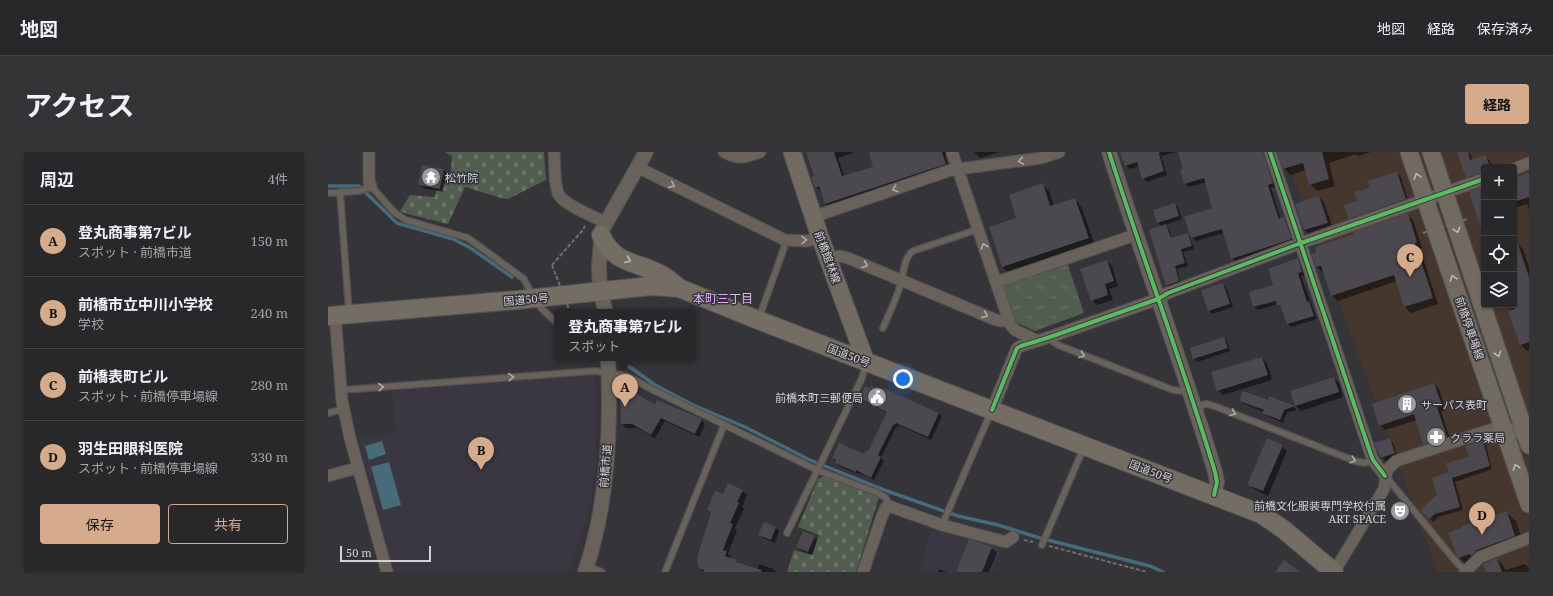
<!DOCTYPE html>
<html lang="ja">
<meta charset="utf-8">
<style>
:root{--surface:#28272a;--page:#343336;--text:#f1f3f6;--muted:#a5a5a8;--line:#444447;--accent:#d6ab8b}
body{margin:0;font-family:"Noto Serif","Noto Sans JP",serif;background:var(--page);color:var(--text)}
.controls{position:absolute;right:12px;top:12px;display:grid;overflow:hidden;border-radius:4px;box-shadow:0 1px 3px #0004}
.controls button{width:36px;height:36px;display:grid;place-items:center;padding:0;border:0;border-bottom:1px solid var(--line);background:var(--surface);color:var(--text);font:20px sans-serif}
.scale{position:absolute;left:12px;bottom:10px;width:91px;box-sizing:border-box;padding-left:4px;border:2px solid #d3d2d6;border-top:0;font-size:11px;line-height:14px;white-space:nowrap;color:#d3d2d6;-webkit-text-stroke:3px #343339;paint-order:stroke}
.you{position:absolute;left:575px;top:227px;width:14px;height:14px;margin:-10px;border:3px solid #fff;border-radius:50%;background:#1a73e8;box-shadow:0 0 0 6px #1a73e833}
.badge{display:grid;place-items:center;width:26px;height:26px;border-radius:50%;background:var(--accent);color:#111;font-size:13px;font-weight:700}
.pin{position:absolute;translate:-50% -33px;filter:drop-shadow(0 1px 2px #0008)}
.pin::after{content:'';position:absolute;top:21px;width:14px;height:12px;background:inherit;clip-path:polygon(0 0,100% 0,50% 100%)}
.popup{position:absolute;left:226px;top:157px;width:142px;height:52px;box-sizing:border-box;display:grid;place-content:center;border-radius:4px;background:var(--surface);filter:drop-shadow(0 1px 3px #0005);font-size:13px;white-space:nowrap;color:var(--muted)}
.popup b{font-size:15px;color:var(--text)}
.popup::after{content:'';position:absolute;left:50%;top:100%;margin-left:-8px;border:8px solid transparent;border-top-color:var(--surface)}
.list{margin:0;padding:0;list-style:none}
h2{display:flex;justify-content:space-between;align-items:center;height:52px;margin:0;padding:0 16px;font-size:17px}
h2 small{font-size:13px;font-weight:400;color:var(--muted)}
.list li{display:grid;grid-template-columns:26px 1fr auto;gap:12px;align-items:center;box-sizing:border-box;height:72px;padding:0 16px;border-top:1px solid var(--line)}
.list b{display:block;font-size:15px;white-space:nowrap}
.list p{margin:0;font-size:13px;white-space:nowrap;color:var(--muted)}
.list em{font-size:13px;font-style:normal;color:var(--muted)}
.actions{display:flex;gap:8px;padding:12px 16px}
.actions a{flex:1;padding:9px 0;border:1px solid var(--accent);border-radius:4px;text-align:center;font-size:14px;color:var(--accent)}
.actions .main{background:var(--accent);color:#111}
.icon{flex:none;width:22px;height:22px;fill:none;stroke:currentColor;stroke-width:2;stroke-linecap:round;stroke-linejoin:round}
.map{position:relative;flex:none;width:1201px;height:420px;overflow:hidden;border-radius:4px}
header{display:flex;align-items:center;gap:24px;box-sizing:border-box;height:56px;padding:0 20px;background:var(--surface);border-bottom:1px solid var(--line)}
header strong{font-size:19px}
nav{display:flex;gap:22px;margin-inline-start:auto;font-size:14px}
.intro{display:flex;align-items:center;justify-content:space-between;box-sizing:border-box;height:96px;padding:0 24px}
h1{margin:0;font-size:28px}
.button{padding:10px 18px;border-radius:4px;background:var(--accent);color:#111;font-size:14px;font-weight:700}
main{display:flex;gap:24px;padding:0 24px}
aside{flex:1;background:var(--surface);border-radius:4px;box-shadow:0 1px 3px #0004}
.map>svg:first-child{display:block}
.commercial{fill:#46372e;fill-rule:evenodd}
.built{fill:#3a3742}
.cemetery{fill:url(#cemetery-stones)}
.park{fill:url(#park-tufts)}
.water{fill:#476b79}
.shadow{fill:#0007}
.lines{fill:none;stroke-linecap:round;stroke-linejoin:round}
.stream{stroke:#476b79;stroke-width:3.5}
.building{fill:#4b4850}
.service-casing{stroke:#515154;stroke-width:8}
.minor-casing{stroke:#515154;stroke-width:13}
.tertiary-casing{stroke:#515154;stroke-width:16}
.primary-casing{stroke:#515154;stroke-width:19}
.trunk-casing{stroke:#515154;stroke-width:20}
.path{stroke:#716e69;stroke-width:2;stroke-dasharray:4 2;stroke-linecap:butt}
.service{stroke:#68625a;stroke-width:5.5}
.minor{stroke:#68625a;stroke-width:11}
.tertiary{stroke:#68625a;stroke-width:14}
.primary{stroke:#716a61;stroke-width:17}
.trunk{stroke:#746d63;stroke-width:18}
.path-bridge{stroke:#716e69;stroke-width:2;stroke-dasharray:4 2;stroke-linecap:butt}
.cycleway-casing{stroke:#343339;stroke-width:6}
.cycleway{stroke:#5cba63;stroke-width:4}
.oneway{stroke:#aeabab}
.oneway2{stroke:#bab8b9}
.oneway3{stroke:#bbb9b9}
.labels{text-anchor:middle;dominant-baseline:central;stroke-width:3;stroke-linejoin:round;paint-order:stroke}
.poi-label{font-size:11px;fill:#d3d2d6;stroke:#343339;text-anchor:start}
.street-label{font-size:11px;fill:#d3d2d6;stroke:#343339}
.neighbourhood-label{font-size:12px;fill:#ddb3f4;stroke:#343339}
</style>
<header>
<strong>地図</strong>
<nav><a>地図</a><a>経路</a><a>保存済み</a></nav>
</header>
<div class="intro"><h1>アクセス</h1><a class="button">経路</a></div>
<main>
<aside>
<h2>周辺<small>4件</small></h2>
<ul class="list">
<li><span class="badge">A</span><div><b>登丸商事第7ビル</b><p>スポット · 前橋市道</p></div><em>150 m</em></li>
<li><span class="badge">B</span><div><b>前橋市立中川小学校</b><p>学校</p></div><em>240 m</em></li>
<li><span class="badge">C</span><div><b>前橋表町ビル</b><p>スポット · 前橋停車場線</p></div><em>280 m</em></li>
<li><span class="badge">D</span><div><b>羽生田眼科医院</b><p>スポット · 前橋停車場線</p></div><em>330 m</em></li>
</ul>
<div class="actions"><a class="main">保存</a><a>共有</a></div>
</aside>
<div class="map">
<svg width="1201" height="420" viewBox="0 0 1201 420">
<defs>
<pattern id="cemetery-stones" width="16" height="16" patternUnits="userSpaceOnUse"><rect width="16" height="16" fill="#515d4f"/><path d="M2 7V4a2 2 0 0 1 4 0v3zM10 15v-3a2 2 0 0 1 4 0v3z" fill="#697368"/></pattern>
<pattern id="park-tufts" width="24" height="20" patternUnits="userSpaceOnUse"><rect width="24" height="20" fill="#515d4f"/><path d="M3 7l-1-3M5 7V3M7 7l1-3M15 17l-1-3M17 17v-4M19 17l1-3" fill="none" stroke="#697368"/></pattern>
</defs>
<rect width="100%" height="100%" fill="#353438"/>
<path class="commercial" d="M956,0H1201V420H1110ZM1156,15H1186V153H1156Z"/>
<path class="built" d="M267,223L268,298V314L263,350L242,420H65L31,287L67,280L64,239Z
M603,374L675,393L665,420H591Z"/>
<path class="cemetery" d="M118,0H216L218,28L180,47L173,46L137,35L120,72L80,62L72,59L82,43L107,45L108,38H114L115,31H122L124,4L118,1Z
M497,323L551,345L528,420H459L466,398L484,403L491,383L470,375L490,327Z"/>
<path class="park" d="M739,110L756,161L707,179L685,169L675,137L677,131Z"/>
<path class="water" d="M54,289L58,302L41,308L37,294Z
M61,310L73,353L55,358L43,315Z"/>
<path class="shadow" d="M479,0H527L510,6L516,24L547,15L542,0H620V2L617,3L621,16L501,55L497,52L494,39H492L488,35L487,25Z
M646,0H672L652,6Z
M793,0H848L833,4L839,23L819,30L815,26L811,14L802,17L798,13Z
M851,0H935L939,4L948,35L943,36L953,68L956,67L960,70L967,91L908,110L904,106L896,81L868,89L864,85L886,57L879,30L861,35L857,32L856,17Z
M950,0H1043L1030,4L1028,2L1001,11L1007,34L989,39L982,32L978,18L963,23L956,16Z
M1129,0H1141L1145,8L1158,4L1162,9L1164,15H1156V26L1143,30L1139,25Z
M115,17L119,21L115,40L95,36L91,33Z
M1069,21L1073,25L1081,51L1026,71L1022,66L1030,49L1043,36Z
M1201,22V58L1199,52L1186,56V25L1188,27Z
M714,33L721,39L726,54L747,47L753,54L767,93L681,121L675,115L690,66Z
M991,45L996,50L1005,76L982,83L976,78L968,52Z
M847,52L850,55L854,67L837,73L841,77L844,87L859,82L862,85L866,97L855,100L860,114L849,117L853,132L842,136L839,133L834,75L830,71Z
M1079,62L1085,68L1094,96L1092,97L1110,152L1083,161L1077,155L1069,129L1010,149L1004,143L996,121L989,115L1027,83Z
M1186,91H1189L1195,97L1201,115V198L1199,199L1193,193L1182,153H1186Z
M970,108L973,111L977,123L973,124L989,167L963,175L960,172L953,156L950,152L930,158L926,155L922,141L946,134Z
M779,109L784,114L790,134L781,137L785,148L769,153L764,148Z
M895,132L898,135L905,155L884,162L881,158Z
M896,186L899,189L902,199L869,210L866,206Z
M934,206L939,211L944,228L895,243L890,238Z
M1006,226L1011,231L1015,245L973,259L968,254Z
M1106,232L1111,237L1118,258L1113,259L1123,290L1101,297L1096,292L1089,268L1057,278L1052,273Z
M555,240L611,261L614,264L603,288L571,273L570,276L568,275L553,306L556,309L546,328L532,321L531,322L511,314L505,306L537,304L540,300L560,261L535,249L532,246Z
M942,246L966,255L969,258L959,261L955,271L939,264L936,260L916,252L912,249H940Z
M316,248L373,268L377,272L371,285L337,269L327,286L309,276H298L294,272Z
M1062,287L1065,291L1070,305L1057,309L1054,305Z
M1154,290L1158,293L1164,317L1127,330L1135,358L1110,365L1105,370L1094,358L1110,344L1122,320L1142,306Z
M954,294L959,299L940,344L926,337L920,332Z
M414,339L419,343L414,355L416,357L407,376L409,378L400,402L403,405V407L411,412L429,418L431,412L445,417L448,420H376L372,416L384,362L380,358L395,343Z
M1178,360L1188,369L1196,393L1159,408L1153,413L1151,411L1140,414L1131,405Z
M436,371L448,376L451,379L447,391L435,386L432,383Z
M486,385L489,388L484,403L473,398L469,395Z
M664,396L669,401L661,420H629Z
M1169,407L1176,414L1177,418L1197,412L1201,416V420H1159Z
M611,417L619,420H610Z"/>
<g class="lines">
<path class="stream" d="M0,34H31L69,71L125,87L141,95L184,125
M292,208L327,233L365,253L417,275L482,308L559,339L630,364L670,373L712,386L822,414L835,420"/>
</g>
<path class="building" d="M478,0H506L514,24L545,15L541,0H614L618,12L497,52L491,34L487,36L483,25L486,24Z
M792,0H832L831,2L836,19L814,27L809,10L797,14Z
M850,0H935L945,31L940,33L951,67L956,65L964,87L903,107L894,77L863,86L856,65L884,56L876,26L856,32L852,18L855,17Z
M949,0H994L1001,27L981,33L975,11L955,17Z
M1129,0H1140L1142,8L1158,3L1162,15H1156V20L1138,26Z
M94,13L116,17L112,37L90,33Z
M1069,20L1078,47L1021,67L1016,53L1029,49L1026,40L1042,36L1039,29Z
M1201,21V45L1186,50V26Z
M715,31L722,54L747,46L761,86L674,115L661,75L688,66L681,43Z
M1156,34V79H1154L1141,40Z
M991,44L1000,71L976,78L967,52Z
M847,51L851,64L829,71L825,58Z
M1080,61L1089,90L1087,91L1105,146L1076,155L1066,123L1003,144L993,114L988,115L983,102L988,100L987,95L1026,82L1025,80Z
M838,72L843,86L860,81L864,94L853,97L857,111L847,114L851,129L838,134L821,78Z
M1186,86H1188L1201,125V190L1192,193L1180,159L1186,157Z
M970,106L974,120L970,121L979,150L981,149L986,164L959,172L952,153L949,154L948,149L925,155L921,140L945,133L940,117Z
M779,108L786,129L777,132L780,143L763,149L752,117Z
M895,131L902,152L880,159L873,138Z
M896,185L900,196L865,207L862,196Z
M934,205L940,223L889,239L883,220Z
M1006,225L1011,240L967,254L962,239Z
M1106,231L1114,253L1109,255L1119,285L1095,293L1086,262L1051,274L1044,252Z
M297,234L317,247L327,252L329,248L374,267L367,282L333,266L323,283L304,272H293L292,237Z
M537,234L542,236L543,234L554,239L556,236L611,261L600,285L568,271L566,273H565L550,303L553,305L543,326L528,318V320L507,311L508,308L504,306L511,291L536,302L539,298L540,299L559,260L531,246Z
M915,239L940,248L941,244L967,254L956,258L952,268L934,261L936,258L911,249Z
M939,286L955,293L935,339L919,333Z
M1062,286L1067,301L1053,306L1046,291Z
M1155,289L1162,314L1124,326L1132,355L1107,362L1101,367L1092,358L1109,343L1104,326L1121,320L1118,311L1141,305L1137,294Z
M400,331L415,338L409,350L411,351L402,371L405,372L395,398L399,399L397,404L409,408L408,410L434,418L433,420H375L376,418L371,416L369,406L371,399L383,360L379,358L387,339L395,342Z
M1179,359L1187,384L1149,398L1143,404L1142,402L1130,406L1120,381L1133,376V374Z
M436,370L448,375L443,388L430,383Z
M475,379L487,384L480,400L468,395Z
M641,387L664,395L654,420H628Z
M1169,406L1174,420H1158L1155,412Z
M956,408L972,420H947Z"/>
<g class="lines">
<defs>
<path id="service" d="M12,40L21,160
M0,41L31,39L43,34L66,60L78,68L140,86L196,127L206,146L213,156L229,171
M431,166L456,96L457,88
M555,176C561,162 568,148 572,134C576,123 575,106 585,99L651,77
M720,186L730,193L845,238L854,239L860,237
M14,238L267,219L299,224L327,239L489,318L550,341L558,346L561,354
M868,254L879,252L886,254L1027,309L1037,311L1045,308
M0,261L16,257
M1059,326L1129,411L1138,419
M614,373L663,260
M459,381L534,226L538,211
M714,393L756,295
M259,414L274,420
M337,420L396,273"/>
<path id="minor" d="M41,0V29L43,34
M226,0C227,11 226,35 231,43C237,53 266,65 277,70
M396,0C411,8 416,6 432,0
M624,0L682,172L687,178L710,189
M942,0L1041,297L1045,308L1057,324
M309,15L457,88L479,89L492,85
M1186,17L1201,11
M485,65L623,18L713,6L731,0
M500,107L512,104L520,106L668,168L673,169L681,168
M669,130L807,83
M7,163L14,249L22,286L59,420
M664,258L689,196L693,194L719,186L830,147L840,141L973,91L1156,27
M0,324L29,316
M535,420L554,364L558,355L561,354L614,373L678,390L685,385
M1006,420L1056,337L1059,318L1068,309L1174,274L1198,283L1200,282
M1137,420L1152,405L1201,386"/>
<path id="tertiary" d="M781,0C815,107 855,213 887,320L889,330L886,343
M278,160L272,140L271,113L274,78L318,0
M257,420C280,352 283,278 280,206"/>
<path id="primary" d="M464,0L492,85L538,210
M1081,0L1201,352
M1103,0L1201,293"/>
<path id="trunk" d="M273,83C286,113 309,109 334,123C340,126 346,132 351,136
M0,164L189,148L323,134L351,136L430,168L933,362L955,377L1006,420"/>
</defs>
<use href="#service" class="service-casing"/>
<use href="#minor" class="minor-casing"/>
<use href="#tertiary" class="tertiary-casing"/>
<use href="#primary" class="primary-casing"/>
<use href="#trunk" class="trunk-casing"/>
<path class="path" d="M224,113L254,79L257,74
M696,388L705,390
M721,394L819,420"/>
<use href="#service" class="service"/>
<use href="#minor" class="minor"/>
<use href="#tertiary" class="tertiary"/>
<use href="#primary" class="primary"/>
<use href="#trunk" class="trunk"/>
<path class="path-bridge" d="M1095,81L1139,67
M224,113L242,160"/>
<defs>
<path id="cycleway" d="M781,0C815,107 855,213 887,320L889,330L886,343
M942,0L1041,297L1045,308L1057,324
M664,258L689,196L693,194L719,186L830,147L840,141L973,91L1156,27"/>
</defs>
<use href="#cycleway" class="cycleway-casing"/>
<use href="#cycleway" class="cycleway"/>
</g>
<defs><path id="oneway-chevron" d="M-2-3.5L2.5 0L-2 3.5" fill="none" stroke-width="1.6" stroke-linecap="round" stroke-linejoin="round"/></defs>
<g class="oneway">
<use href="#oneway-chevron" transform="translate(693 9) rotate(172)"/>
<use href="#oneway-chevron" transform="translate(344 33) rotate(26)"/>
<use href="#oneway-chevron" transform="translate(567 37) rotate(162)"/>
<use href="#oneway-chevron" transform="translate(476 88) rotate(-2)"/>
<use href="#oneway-chevron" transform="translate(656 94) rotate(-109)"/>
<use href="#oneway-chevron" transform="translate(537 113) rotate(23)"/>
<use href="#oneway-chevron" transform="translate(657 163) rotate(23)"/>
<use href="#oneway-chevron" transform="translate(754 203) rotate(21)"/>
<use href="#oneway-chevron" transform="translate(183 225) rotate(-4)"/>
<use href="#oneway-chevron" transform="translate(53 235) rotate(-4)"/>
<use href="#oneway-chevron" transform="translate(905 261) rotate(22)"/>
<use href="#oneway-chevron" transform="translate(1025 308) rotate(19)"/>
</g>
<g class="oneway2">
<use href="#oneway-chevron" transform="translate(1089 24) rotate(-108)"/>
<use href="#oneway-chevron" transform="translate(1129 78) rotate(71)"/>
<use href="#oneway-chevron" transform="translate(1125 126) rotate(-109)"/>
<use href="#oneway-chevron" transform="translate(1170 202) rotate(71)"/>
<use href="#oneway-chevron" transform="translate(1188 315) rotate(-109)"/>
</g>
<use class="oneway3" href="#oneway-chevron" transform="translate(300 108) rotate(23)"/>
<defs>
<symbol id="temple-disc" viewBox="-11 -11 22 22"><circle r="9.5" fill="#9c9b9f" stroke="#343339"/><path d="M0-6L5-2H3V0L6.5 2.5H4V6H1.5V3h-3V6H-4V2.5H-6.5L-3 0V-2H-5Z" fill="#fff"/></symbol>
<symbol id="civic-disc" viewBox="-11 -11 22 22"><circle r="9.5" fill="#9c9b9f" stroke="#343339"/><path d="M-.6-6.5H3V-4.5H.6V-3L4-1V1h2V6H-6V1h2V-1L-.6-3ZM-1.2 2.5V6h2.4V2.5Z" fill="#fff"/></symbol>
<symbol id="building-disc" viewBox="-11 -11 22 22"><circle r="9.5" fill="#9c9b9f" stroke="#343339"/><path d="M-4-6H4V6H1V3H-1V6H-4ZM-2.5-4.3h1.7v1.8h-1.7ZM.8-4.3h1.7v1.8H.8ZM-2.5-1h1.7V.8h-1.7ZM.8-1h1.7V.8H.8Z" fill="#fff"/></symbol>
<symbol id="pharmacy-disc" viewBox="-11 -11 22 22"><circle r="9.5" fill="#9c9b9f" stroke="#343339"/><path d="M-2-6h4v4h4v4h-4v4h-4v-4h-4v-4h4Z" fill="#fff"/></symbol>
<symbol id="theatre-disc" viewBox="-11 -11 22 22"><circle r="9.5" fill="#9c9b9f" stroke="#343339"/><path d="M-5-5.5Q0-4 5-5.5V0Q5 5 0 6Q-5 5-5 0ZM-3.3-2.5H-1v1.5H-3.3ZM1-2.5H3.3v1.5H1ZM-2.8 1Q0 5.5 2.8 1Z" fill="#fff"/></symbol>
</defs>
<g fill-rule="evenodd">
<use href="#temple-disc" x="92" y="14" width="22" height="22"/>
<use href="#civic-disc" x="538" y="234" width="22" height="22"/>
<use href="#building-disc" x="1068" y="241" width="22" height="22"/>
<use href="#pharmacy-disc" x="1097" y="274" width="22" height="22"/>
<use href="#theatre-disc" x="1061" y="348" width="22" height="22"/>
</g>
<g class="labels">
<g class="poi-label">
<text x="117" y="25">松竹院</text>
<text x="535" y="245" text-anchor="end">前橋本町三郵便局</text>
<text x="1093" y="252">サーパス表町</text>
<text x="1122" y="285">クララ薬局</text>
<text x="1058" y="353" text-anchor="end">前橋文化服装専門学校付属<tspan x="1058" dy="13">ART SPACE</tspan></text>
</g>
<g class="street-label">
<text transform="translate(500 105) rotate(70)">前橋館林線</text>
<text transform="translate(198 147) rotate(-5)">国道50号</text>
<text transform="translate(1142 176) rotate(71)">前橋停車場線</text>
<text transform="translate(521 203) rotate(21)">国道50号</text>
<text transform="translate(277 314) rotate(-85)">前橋市道</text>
<text transform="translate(823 319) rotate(21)">国道50号</text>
</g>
<g class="neighbourhood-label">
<text x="395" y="146">本町三丁目</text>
</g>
</g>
</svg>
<div class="controls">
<button>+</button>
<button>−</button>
<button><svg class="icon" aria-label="locate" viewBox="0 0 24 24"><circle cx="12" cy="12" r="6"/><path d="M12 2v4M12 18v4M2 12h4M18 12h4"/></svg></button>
<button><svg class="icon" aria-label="layers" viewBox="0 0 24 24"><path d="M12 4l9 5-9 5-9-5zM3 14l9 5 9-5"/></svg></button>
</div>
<div class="scale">50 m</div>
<div class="you"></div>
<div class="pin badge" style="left:297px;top:255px">A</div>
<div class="popup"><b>登丸商事第7ビル</b>スポット</div>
<div class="pin badge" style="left:153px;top:318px">B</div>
<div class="pin badge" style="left:1082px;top:125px">C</div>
<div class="pin badge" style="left:1154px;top:383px">D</div>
</div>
</main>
